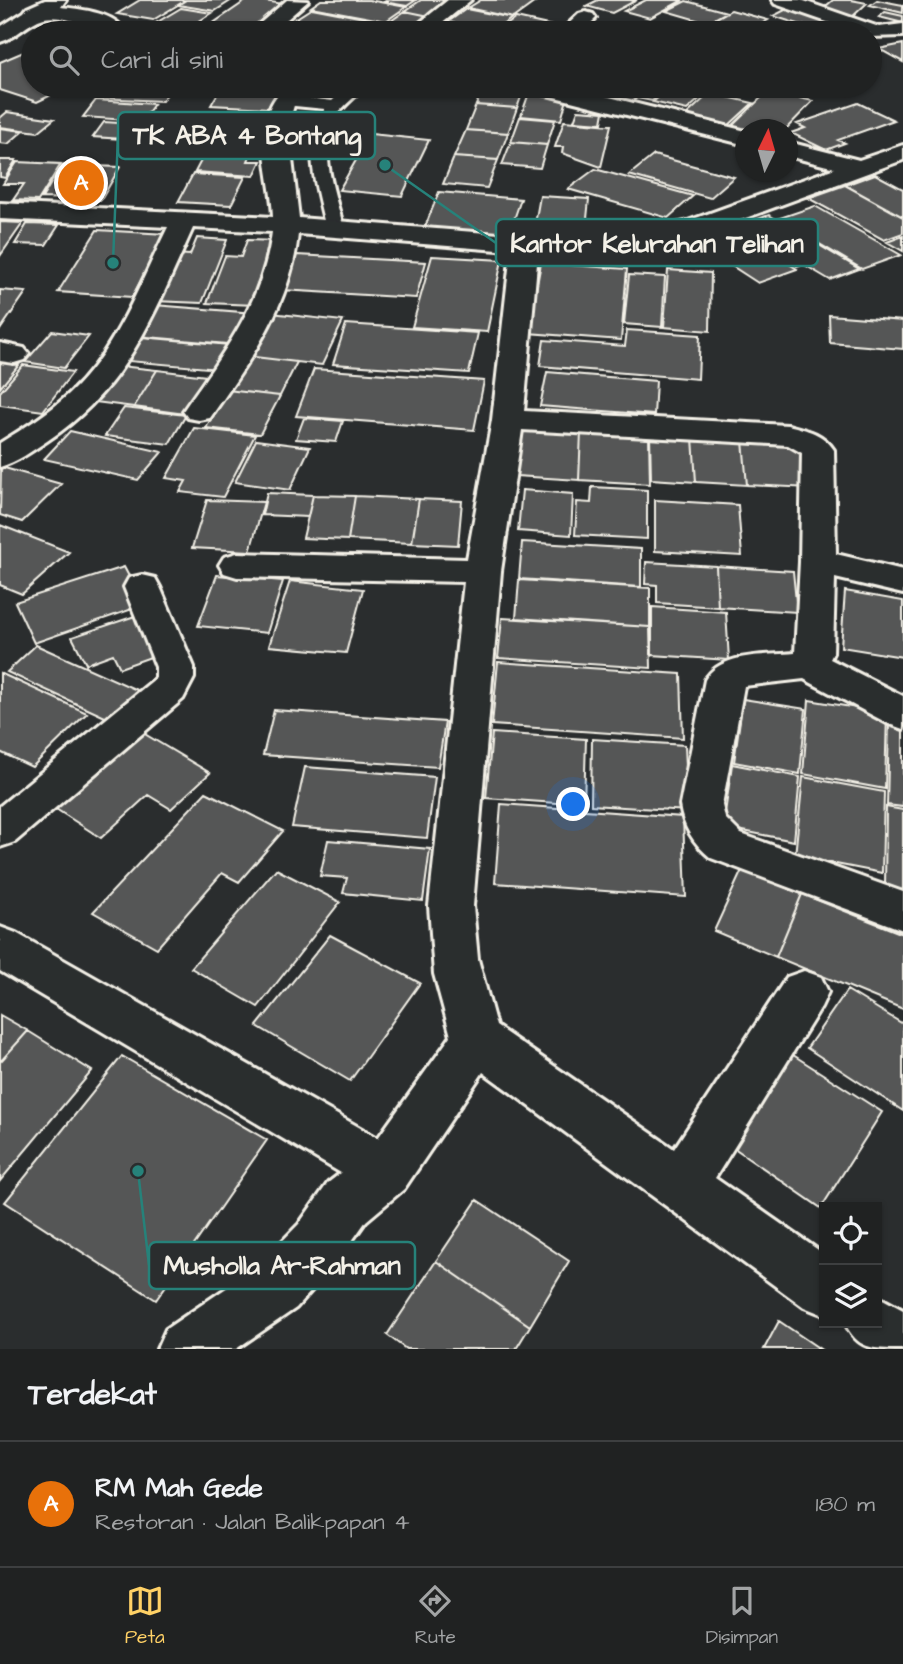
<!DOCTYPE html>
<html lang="id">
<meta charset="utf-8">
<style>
:root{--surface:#202222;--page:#2d2f2f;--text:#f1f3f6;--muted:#a2a4a5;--line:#3d3f40;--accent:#ffd166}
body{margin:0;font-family:"Architects Daughter",sans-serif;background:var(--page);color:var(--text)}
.controls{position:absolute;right:21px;bottom:21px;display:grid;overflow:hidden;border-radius:0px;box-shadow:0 2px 5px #0004}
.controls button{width:63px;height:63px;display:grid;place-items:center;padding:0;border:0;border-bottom:2px solid var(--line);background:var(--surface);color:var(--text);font:35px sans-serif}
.compass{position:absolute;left:735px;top:119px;width:63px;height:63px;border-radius:50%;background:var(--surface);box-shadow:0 2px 5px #0004;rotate:5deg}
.you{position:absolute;left:574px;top:805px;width:24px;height:24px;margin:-18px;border:5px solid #fff;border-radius:50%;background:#1a73e8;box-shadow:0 0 0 10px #1a73e833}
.badge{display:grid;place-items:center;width:46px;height:46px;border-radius:50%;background:var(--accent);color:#fff;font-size:23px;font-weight:700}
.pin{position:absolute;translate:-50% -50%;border:4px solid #fff;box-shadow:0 2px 7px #0006}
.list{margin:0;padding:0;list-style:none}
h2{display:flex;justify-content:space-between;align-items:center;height:91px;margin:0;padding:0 28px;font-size:30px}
h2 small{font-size:23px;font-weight:400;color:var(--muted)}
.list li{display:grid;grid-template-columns:46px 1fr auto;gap:21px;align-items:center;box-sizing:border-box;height:126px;padding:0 28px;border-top:2px solid var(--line)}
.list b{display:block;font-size:26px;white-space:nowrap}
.list p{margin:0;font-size:23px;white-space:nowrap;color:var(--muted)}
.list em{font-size:23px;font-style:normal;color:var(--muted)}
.icon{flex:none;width:38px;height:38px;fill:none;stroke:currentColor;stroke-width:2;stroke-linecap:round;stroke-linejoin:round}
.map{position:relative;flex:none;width:903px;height:1349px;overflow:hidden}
.search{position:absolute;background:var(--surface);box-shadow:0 2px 5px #0004;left:21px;right:21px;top:21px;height:77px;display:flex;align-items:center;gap:18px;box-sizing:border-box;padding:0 24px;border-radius:38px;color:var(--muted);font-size:26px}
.sheet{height:217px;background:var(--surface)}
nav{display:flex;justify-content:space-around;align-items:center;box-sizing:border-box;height:98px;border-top:2px solid var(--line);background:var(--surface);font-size:19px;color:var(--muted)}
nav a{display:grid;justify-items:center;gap:4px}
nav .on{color:var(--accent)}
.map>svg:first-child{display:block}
.building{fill:#555756;stroke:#f4f1e8;stroke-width:2}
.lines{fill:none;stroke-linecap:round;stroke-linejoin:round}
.lane-casing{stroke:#f4f1e8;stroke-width:6}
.street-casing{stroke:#f4f1e8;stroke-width:6}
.lane{fill:#2a2d2e;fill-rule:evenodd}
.street{fill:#2a2d2e;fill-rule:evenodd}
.leader{fill:none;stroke:#26827a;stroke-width:2.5}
.callout-dot{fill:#26827a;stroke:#2a2d2e;stroke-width:2.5}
.callout{fill:#2a2d2e;stroke:#26827a;stroke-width:2.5}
.callout-label{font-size:26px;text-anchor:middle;font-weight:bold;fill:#f4f1e8}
</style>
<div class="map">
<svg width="903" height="1349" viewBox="0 0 903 1349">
<rect width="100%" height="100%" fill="#2a2d2e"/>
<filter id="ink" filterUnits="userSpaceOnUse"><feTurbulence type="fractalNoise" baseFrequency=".0143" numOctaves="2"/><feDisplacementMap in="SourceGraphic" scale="14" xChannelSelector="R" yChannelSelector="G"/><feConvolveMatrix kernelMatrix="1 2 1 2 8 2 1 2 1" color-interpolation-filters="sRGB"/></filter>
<g filter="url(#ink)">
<path class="building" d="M140,0H186L153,20L117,14Z
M186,0H232L215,11L178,5Z
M247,0H258L290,5L253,31L212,24Z
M321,0H369L406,7L386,21L311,7Z
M387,0H416L407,6L384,2Z
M421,0H443L453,2L434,17L405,11Z
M481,0H524L535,2L513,18L468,8Z
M598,0H637L612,13L586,6Z
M646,0H683L650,18L624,11Z
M833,0H851L867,3L851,18L820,11Z
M877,0L903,5V13L870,5Z
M686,1L727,12L707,23L666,11Z
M181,8L212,13L180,33H139Z
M312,8L369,19L353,30L295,19Z
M789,8L831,21L814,29L773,16Z
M466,9L512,18L494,31L448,22Z
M731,10L768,20L745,33L708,23Z
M405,11L434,17L417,29L388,23Z
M885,12L903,16V23L879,17Z
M516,18L566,29L560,33L498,31Z
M295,19L353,30L348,33H273Z
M368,21L415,30L411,33H351Z
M447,22L485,30L481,33H431Z
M212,24L253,31L198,33Z
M705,24L739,33H689Z
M841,25L861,33L821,31Z
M903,44V62L879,49Z
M33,48V86H70L37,102L0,90V62Z
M110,86H173L162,101L101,98Z
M222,86H280L268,108L211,105Z
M318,86H340L325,100L306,97Z
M484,86H525L517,108L476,105Z
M566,86H620L608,96Z
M623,86H670L652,101L637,98L632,102L610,96Z
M672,86H710L713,87L687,110L653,102Z
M783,86H818L811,96L780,90Z
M768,91L813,101L785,130L746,131L730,128Z
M529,93L568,96L561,120L521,116Z
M710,93L753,103L727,127L684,117Z
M96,100L154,104L142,121L83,117Z
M858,103L894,120L838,140L845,143L826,150L791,133L805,128L797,124Z
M476,105L517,108L508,133L466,130Z
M578,110L604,112L602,123L574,121Z
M7,112L54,119L38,132L0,127V118Z
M520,117L555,120L547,145L511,142Z
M564,121L611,125L601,167L562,153L563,147H555Z
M104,122L196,128L187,143L93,137Z
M0,128L23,131L8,144L0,143Z
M466,130L508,133L498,160L454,157Z
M371,134L429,140L402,196L339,190Z
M511,142L547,145L540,168L502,165Z
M205,153L250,156L248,161H261L254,176L195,172Z
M654,155L734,177L710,198L629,175Z
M454,157L498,160L487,188L443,184Z
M0,160H16L5,178L0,177Z
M17,162L61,164L38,201L13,200L24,184H3Z
M62,165L120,167L101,200L42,198Z
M595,169L693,196L668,218L568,189Z
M193,174L245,177L231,205L178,202Z
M875,174L903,189V217L845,185Z
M845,185L903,217V233L884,240L808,198Z
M439,192L521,199L509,234L425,227Z
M540,196L589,199L585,238L533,235Z
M815,206L901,255L862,269L777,219Z
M769,215L859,269L830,280L803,264L797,266L733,228Z
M0,222L23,223L0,256Z
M27,224L59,225L46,245L15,244Z
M97,230L166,234L132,297L58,292Z
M736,231L797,269L758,283L698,244Z
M903,236V251L887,242Z
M197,238L227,240L202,303L154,301L174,254L190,255Z
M247,240L277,241L256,305L207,303L225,256L241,257Z
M297,255L426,262L416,298L282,290Z
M432,256L502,260L487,332L412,327Z
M541,263L627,269L621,340L528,333Z
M668,270L711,273L710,331L664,327Z
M629,275L665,277L662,327L624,324Z
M0,290L26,292L0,330Z
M154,305L254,313L239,345L136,336Z
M271,313L343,321L322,365L246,356Z
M829,315L903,321V349L830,343Z
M346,324L478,333L469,373L333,364Z
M627,330L700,335L698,379L540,366L544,340L625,346Z
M52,331L89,336L64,368L25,362Z
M141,337L230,345L219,369L128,361Z
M246,356L297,362L280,396L227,390Z
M0,362L19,365L0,388Z
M23,365L73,372L43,411L0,405V392Z
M120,366L157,370L134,407L95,402Z
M314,369L484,381L474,430L296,416Z
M157,370L207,376L185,414L134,407Z
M547,372L656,381L654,415L540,406Z
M227,390L280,396L260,434L206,428Z
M124,408L186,415L169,444L105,436Z
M304,418L343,421L336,442L296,439Z
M194,428L255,435L223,497L180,492L186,481L166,478Z
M520,429L581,432L579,480L516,476Z
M70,431L162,452L138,480L44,459Z
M581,432L649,436L650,484L579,480Z
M650,436L693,438L696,482L651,479Z
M693,438L743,441L747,485L696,482Z
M256,440L310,447L290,490L235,482Z
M743,441L804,444L811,488L747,485Z
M1,467L61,484L22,522L0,515Z
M592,487L647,490V539L575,535L577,502L591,503Z
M522,490L573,494L571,535L518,531Z
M267,493L313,495L308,517L262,515Z
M313,495L355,496L348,540L303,538Z
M355,496L419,499L412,543L348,540Z
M419,499L462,501L458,545L412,543Z
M207,500L264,502L250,551L192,548Z
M655,500L738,505L742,556L655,551Z
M0,525L69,552L22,594L0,585Z
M522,542L641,549V587L519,579Z
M646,562L716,566L718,607L657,603V585L645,584Z
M716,566L793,571L797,612L718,607Z
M124,567L144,605L34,643L15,602Z
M217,575L283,581L267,633L198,626Z
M519,580L650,588V627L516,618Z
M290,581L363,589L346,653L269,646Z
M845,591L903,601V657L841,647Z
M652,607L726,612L729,660L652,655Z
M141,614L162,653L120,668L113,654L86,664L72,637Z
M502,618L650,627L651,668L498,658Z
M36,645L146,694L118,723L7,672Z
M498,662L681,674L683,738L492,725Z
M0,673L87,713L32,767L0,752Z
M743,699L806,709L800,774L734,762Z
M809,700L887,713L885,789L803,774Z
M274,710L445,722L438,767L263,755Z
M889,723L903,725V807L887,805Z
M133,727L210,773L171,809L148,795L101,838L45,802Z
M492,733L586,739L584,805L486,798Z
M592,739L685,745L688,811L591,805Z
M732,764L800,777L794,841L723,827Z
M305,767L435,777L427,838L292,827Z
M803,777L884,792L882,873L795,856Z
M206,792L283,831L239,882L222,873L157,948L93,912Z
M501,804L683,817L686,897L495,883Z
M886,807L903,810V892L885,889Z
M328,840L430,849L423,901L343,893L347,878L320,876Z
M276,869L340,902L258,1007L191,968Z
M742,870L802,894L776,957L714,931Z
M802,894L903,934V1009L776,957Z
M330,935L420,983L350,1081L257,1026Z
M847,990L903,1024V1111L807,1048Z
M0,1015L28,1031L0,1062Z
M28,1031L92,1071L0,1181V1062Z
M790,1053L882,1112L821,1208L727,1143Z
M122,1056L267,1140L156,1300L5,1202Z
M477,1200L569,1261L530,1326L436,1261Z
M436,1261L530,1326L516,1349H406L387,1335Z
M779,1321L820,1349H764Z"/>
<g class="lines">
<defs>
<path id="lane" d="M348,86H365C356,97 343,105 335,118C317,148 336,197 344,229L335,234L326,229C318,191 300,145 325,109L285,105L277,100L285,95L332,101Z"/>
<path id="street" d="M45,0H66L61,7C79,9 110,12 122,27L119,31C100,36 69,13 44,18C28,22 16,38 0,42V27L24,12L27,8Z
M287,0L308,1L271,33H249Z
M448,0H471L430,33H407Z
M772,0H801L879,27L903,24V36L871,37L870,33H859L775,4Z
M586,12L593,14L596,18L581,33H559L579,14Z
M287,86H312L295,102L288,126L299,218L525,236H624L685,222L835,168L788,156V142L859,160L903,145V160L702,234L624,252H538L524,411L788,425C807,430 823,433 834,450L836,554L903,570V594L835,578L833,653L830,659L903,696V729L889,724L804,679L744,686L722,805L725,818L741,834L903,892V930L711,858C694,844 683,827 680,805L705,680C721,652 766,656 795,653L800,562L802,453L788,445L522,430L501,571L473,906L478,959L496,1026L674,1149L787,977L804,971L821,977L828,992L821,1007L715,1178L824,1254V1315L804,1307L483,1072L404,1189L366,1221L337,1262L296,1308L236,1349H157L166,1329L256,1268L299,1224L328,1183L341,1173L0,971V927L16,933L378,1138L451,1036L434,974L429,906L464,582L237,577L224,573L219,565L224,557L237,553L467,559L492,420L511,251L298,234C291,305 250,360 210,418L199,420L188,418L183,411C223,354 263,303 272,232L193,228C154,313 129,387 47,441C32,451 17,462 0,467V443C24,428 49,413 70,393C117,349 140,283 168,227L0,219V203L273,217C272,175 247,117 287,86Z
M528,86H565L746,131V145L531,91Z
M0,343L24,348L29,354L24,360L14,363L0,361Z
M142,575L155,578L160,587L194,667V678L183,699L15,842L0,847V806L156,678V667L124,587L129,578Z
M877,1296L903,1310V1349C870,1349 858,1349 845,1323H877Z"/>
</defs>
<use href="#lane" class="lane-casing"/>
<use href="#street" class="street-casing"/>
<use href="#lane" class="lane"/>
<use href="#street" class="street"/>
</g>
</g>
<path class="leader" d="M113 263L118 135M385 165L496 243M138 1171L149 1265"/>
<g class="callout-dot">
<circle cx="113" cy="263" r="7"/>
<circle cx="385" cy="165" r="7"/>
<circle cx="138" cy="1171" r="7"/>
</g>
<g class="callout">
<rect x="118" y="112" width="257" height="47" rx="7"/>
<rect x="496" y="219" width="322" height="47" rx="7"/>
<rect x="149" y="1242" width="266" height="47" rx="7"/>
</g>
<g class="callout-label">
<text x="247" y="144">TK ABA 4 Bontang</text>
<text x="657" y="252">Kantor Kelurahan Telihan</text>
<text x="282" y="1274">Musholla Ar-Rahman</text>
</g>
</svg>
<div class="controls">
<button><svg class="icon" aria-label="locate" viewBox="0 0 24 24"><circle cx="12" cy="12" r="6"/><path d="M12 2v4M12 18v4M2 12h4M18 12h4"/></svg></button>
<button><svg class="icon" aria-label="layers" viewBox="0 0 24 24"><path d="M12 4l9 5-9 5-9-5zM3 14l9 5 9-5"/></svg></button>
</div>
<svg class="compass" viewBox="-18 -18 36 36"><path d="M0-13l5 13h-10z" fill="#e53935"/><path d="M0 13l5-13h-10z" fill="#a2a4a5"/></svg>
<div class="you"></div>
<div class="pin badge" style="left:81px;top:183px;background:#e8710a">A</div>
<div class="search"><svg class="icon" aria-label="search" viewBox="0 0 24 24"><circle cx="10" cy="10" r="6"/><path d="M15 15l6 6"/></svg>Cari di sini</div>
</div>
<section class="sheet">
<h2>Terdekat<small></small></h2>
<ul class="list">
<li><span class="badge" style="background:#e8710a">A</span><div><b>RM Mah Gede</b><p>Restoran · Jalan Balikpapan 4</p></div><em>180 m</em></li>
</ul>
</section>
<nav>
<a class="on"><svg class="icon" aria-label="map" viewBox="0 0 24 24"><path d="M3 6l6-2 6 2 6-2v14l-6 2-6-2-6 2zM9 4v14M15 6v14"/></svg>Peta</a>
<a><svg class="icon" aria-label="directions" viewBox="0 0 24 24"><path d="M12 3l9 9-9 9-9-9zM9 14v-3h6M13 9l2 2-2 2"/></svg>Rute</a>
<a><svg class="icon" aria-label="saved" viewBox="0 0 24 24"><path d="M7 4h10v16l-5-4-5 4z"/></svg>Disimpan</a>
</nav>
